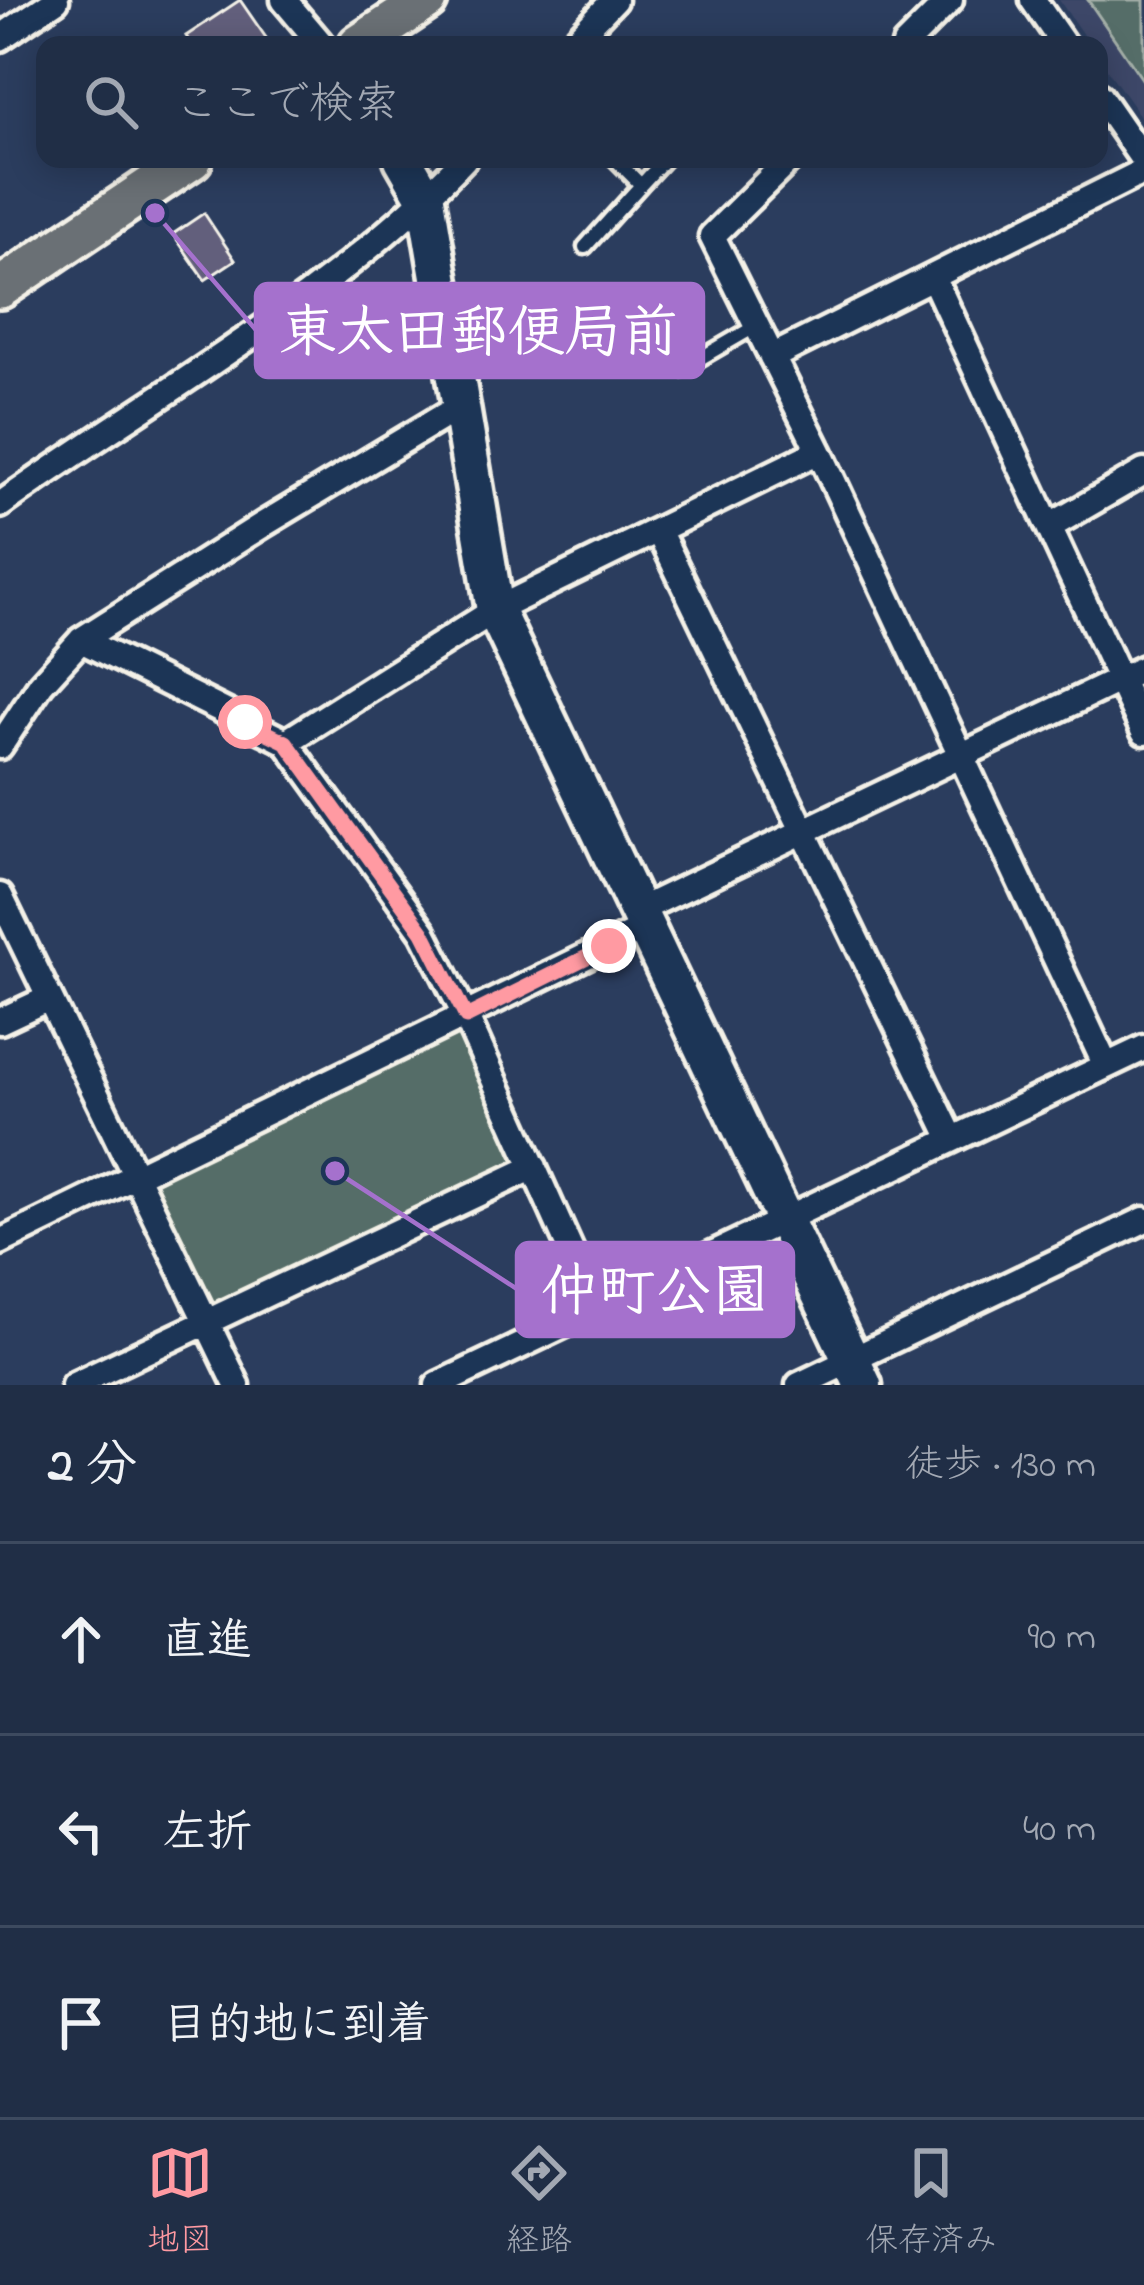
<!DOCTYPE html>
<html lang="ja">
<meta charset="utf-8">
<style>
:root{--surface:#202e46;--page:#2d3a51;--text:#f1f3f6;--muted:#a2a8b3;--line:#3d4a5f;--accent:#ff9aa2}
body{margin:0;font-family:"Indie Flower","Klee One",sans-serif;background:var(--page);color:var(--text)}
.stop{position:absolute;width:36px;height:36px;margin:-27px;border:9px solid #ff9aa2;border-radius:50%;background:#fff}
.stop.end{background:#ff9aa2;border-color:#fff;box-shadow:0 3px 12px #0008}
.list{margin:0;padding:0;list-style:none}
h2{display:flex;justify-content:space-between;align-items:center;height:156px;margin:0;padding:0 48px;font-size:51px}
h2 small{font-size:39px;font-weight:400;color:var(--muted)}
.list li{display:grid;grid-template-columns:78px 1fr auto;gap:36px;align-items:center;box-sizing:border-box;height:192px;padding:0 48px;border-top:3px solid var(--line)}
.list b{display:block;font-size:45px;white-space:nowrap}
.list em{font-size:39px;font-style:normal;color:var(--muted)}
.icon{flex:none;width:66px;height:66px;fill:none;stroke:currentColor;stroke-width:2;stroke-linecap:round;stroke-linejoin:round}
.map{position:relative;flex:none;width:1144px;height:1385px;overflow:hidden}
.search{position:absolute;background:var(--surface);box-shadow:0 6px 30px #0003;left:36px;right:36px;top:36px;height:132px;display:flex;align-items:center;gap:30px;box-sizing:border-box;padding:0 42px;border-radius:24px;color:var(--muted);font-size:45px}
.sheet{height:732px;background:var(--surface)}
nav{display:flex;justify-content:space-around;align-items:center;box-sizing:border-box;height:168px;border-top:3px solid var(--line);background:var(--surface);font-size:33px;color:var(--muted)}
nav a{display:grid;justify-items:center;gap:6px}
nav .on{color:var(--accent)}
.map>svg:first-child{display:block}
.built{fill:#3c4767}
.green{fill:#556d68;stroke:#a4afa8;stroke-width:3}
.building{fill:#625f7c;stroke:#f4f1e8;stroke-width:3}
.lines{fill:none;stroke-linecap:round;stroke-linejoin:round}
.lane-casing{stroke:#f4f1e8;stroke-width:21}
.street-casing{stroke:#f4f1e8;stroke-width:33}
.secondary-casing{stroke:#f4f1e8;stroke-width:45}
.primary-casing{stroke:#f4f1e8;stroke-width:48}
.lane{stroke:#1d3557;stroke-width:12}
.street{stroke:#1d3557;stroke-width:24}
.secondary{stroke:#1d3557;stroke-width:36}
.primary{stroke:#6a7074;stroke-width:39}
.route{stroke:#ff9aa2;stroke-width:15}
.leader{fill:none;stroke:#a571cd;stroke-width:4.5}
.callout-dot{fill:#a571cd;stroke:#1d3557;stroke-width:4.5}
.callout{fill:#a571cd;stroke:#a571cd;stroke-width:4.5}
.callout-label{font-size:57px;text-anchor:middle;font-weight:bold;fill:#fff}
</style>
<div class="map">
<svg width="1144" height="1385" viewBox="0 0 1144 1385">
<rect width="100%" height="100%" fill="#2b3d5e"/>
<filter id="ink" filterUnits="userSpaceOnUse"><feTurbulence type="fractalNoise" baseFrequency=".00833" numOctaves="2"/><feDisplacementMap in="SourceGraphic" scale="24" xChannelSelector="R" yChannelSelector="G"/><feConvolveMatrix kernelMatrix="1 2 1 2 8 2 1 2 1" color-interpolation-filters="sRGB"/></filter>
<g filter="url(#ink)">
<path class="built" d="M1059,0H1144V122L1099,58V45H1090Z"/>
<path class="green" d="M1088,0H1144V82Z
M466,1017L534,1167L207,1322L136,1175Z"/>
<path class="building" d="M240,0L271,45H192L186,36Z
M204,213L235,260L205,280L173,234Z"/>
<g class="lines">
<defs>
<path id="lane" d="M615,159L641,185L665,159
M585,247L641,185
M682,369L756,326"/>
<path id="street" d="M284,0L322,45
M1033,0L1064,45
M0,38L56,0
M571,45L614,0
M905,45L950,0
M1099,96L1144,161
M790,159L712,236L819,451L1106,1066
M933,277L1144,732
M772,357L1144,171
M0,505C156,394 332,299 464,159
M1049,527L1144,472
M658,530L952,1139
M81,640L286,742L423,932L466,1017L597,1309
M286,742L495,610L819,451
M0,746L41,684L81,640L264,524L462,405
M0,896L237,1385
M637,911L1144,668
M0,1021L49,998
M0,1242L644,928
M74,1385L534,1167
M438,1385L1144,1048
M799,1385L1144,1220"/>
<path id="secondary" d="M403,159L426,199L495,610L863,1385"/>
<path id="primary" d="M359,45L427,0
M0,288L192,159"/>
</defs>
<use href="#lane" class="lane-casing"/>
<use href="#street" class="street-casing"/>
<use href="#secondary" class="secondary-casing"/>
<use href="#primary" class="primary-casing"/>
<use href="#lane" class="lane"/>
<use href="#street" class="street"/>
<use href="#secondary" class="secondary"/>
<use href="#primary" class="primary"/>
</g>
</g>
<g class="lines" filter="url(#ink)">
<path class="route" d="M245,722L286,742L423,932L466,1017L609,946"/>
</g>
<path class="leader" d="M155 213L256 330M335 1171L517 1289"/>
<g class="callout-dot">
<circle cx="155" cy="213" r="12"/>
<circle cx="335" cy="1171" r="12"/>
</g>
<g class="callout">
<rect x="256" y="284" width="447" height="93" rx="12"/>
<rect x="517" y="1243" width="276" height="93" rx="12"/>
</g>
<g class="callout-label">
<text x="479" y="350">東太田郵便局前</text>
<text x="655" y="1309">仲町公園</text>
</g>
</svg>
<div class="stop" style="left:245px;top:722px"></div>
<div class="stop end" style="left:609px;top:946px"></div>
<div class="search"><svg class="icon" aria-label="search" viewBox="0 0 24 24"><circle cx="10" cy="10" r="6"/><path d="M15 15l6 6"/></svg>ここで検索</div>
</div>
<section class="sheet">
<h2>2 分<small>徒歩 · 130 m</small></h2>
<ul class="list">
<li><svg class="icon" aria-label="ahead" viewBox="0 0 24 24"><path d="M12 20V5M6 11l6-6 6 6"/></svg><div><b>直進</b></div><em>90 m</em></li>
<li><svg class="icon" aria-label="left" viewBox="0 0 24 24"><path d="M17 20v-9H6M10 6l-5 5 5 5"/></svg><div><b>左折</b></div><em>40 m</em></li>
<li><svg class="icon" aria-label="arrive" viewBox="0 0 24 24"><path d="M6 21V4h12l-3 4 3 4H6"/></svg><div><b>目的地に到着</b></div></li>
</ul>
</section>
<nav>
<a class="on"><svg class="icon" aria-label="map" viewBox="0 0 24 24"><path d="M3 6l6-2 6 2 6-2v14l-6 2-6-2-6 2zM9 4v14M15 6v14"/></svg>地図</a>
<a><svg class="icon" aria-label="directions" viewBox="0 0 24 24"><path d="M12 3l9 9-9 9-9-9zM9 14v-3h6M13 9l2 2-2 2"/></svg>経路</a>
<a><svg class="icon" aria-label="saved" viewBox="0 0 24 24"><path d="M7 4h10v16l-5-4-5 4z"/></svg>保存済み</a>
</nav>
